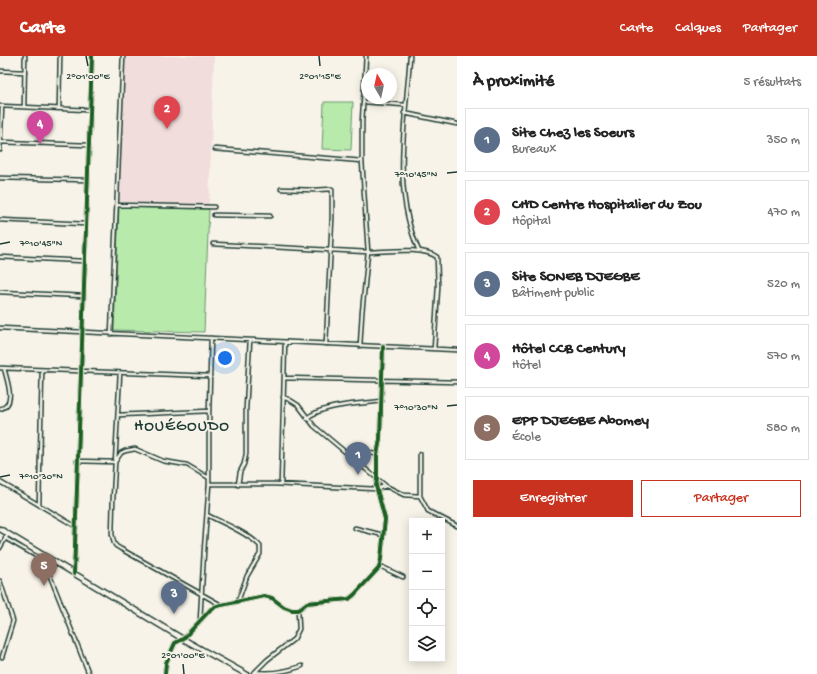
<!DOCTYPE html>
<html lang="fr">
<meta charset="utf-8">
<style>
:root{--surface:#fff;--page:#f2f2f2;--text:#222;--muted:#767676;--line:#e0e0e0;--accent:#c8321e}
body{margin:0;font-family:"Gochi Hand",sans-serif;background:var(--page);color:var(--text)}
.controls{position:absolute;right:12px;bottom:12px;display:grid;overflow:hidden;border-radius:0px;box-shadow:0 2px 10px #0003}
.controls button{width:36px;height:36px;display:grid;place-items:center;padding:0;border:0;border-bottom:1px solid var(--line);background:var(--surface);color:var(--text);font:20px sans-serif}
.compass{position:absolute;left:361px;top:12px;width:36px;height:36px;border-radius:50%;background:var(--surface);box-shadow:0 2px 10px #0003;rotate:351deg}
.you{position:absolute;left:225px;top:302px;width:14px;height:14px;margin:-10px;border:3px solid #fff;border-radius:50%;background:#1a73e8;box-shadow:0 0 0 6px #1a73e833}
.badge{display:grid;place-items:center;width:26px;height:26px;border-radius:50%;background:var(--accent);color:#fff;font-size:13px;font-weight:700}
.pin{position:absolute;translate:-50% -33px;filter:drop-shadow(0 1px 2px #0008)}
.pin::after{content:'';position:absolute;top:21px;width:14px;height:12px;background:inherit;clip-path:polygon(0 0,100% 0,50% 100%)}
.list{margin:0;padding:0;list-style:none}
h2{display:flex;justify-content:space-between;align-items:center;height:52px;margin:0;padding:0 16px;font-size:17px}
h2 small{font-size:13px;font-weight:400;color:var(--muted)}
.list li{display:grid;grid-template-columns:26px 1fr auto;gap:12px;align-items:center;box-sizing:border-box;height:64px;margin:0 8px 8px;padding:0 8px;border:1px solid var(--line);border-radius:0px}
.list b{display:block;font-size:15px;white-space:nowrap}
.list p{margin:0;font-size:13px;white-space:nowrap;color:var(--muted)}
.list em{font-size:13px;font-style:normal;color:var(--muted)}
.actions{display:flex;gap:8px;padding:12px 16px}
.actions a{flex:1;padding:9px 0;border:1px solid var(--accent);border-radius:0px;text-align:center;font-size:14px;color:var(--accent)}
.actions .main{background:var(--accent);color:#fff}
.icon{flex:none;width:22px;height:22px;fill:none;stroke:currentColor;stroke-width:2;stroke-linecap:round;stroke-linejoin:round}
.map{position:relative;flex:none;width:457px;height:618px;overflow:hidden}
header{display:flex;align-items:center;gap:24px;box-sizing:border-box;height:56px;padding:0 20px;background:var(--accent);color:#fff}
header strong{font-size:19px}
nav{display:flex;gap:22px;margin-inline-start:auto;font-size:14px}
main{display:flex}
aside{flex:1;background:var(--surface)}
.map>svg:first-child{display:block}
.built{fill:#f1dddb}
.green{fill:#b7eaab;stroke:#6b9470}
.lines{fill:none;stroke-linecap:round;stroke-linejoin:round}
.street-casing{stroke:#1f3d34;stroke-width:5.5}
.secondary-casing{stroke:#1f3d34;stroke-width:7}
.street{stroke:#f7f3e8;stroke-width:2.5}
.secondary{stroke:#f7f3e8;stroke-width:4}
.cycleway-casing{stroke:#f7f3e8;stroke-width:6}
.cycleway{stroke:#1b5e20;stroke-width:4}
.ticks{fill:none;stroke:#1f3d34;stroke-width:1.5}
.labels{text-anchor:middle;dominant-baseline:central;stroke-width:4;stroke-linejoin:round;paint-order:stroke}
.quarter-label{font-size:16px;letter-spacing:1px;fill:#1f3d34;stroke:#f7f3e8}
.ticks-label{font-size:10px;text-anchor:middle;fill:#1f3d34;stroke:#f7f3e8;stroke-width:4;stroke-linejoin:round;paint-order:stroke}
</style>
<header>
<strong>Carte</strong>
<nav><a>Carte</a><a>Calques</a><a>Partager</a></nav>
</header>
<main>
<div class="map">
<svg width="457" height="618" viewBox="0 0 457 618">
<rect width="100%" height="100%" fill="#f7f3e8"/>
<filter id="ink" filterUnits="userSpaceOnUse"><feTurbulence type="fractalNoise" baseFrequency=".025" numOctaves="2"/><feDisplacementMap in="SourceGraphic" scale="8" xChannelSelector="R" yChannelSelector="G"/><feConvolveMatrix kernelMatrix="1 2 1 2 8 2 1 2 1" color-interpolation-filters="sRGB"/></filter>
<g filter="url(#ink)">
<path class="built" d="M125,0H214L209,149L119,146Z"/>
<path class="green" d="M324,46H353L351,94L322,93Z
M119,151L209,153L204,276L114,274Z"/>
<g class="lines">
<defs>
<path id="street" d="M366,0L362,66V105L368,196C386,196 422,190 437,201L438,231L434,293
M410,0C406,65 391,133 419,195
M0,15L25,16
M364,46L405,49
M0,50L89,54
M24,51L25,0
M59,52L60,0
M404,57L457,68
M0,86L88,89
M215,93L362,105
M0,94L2,51
M0,122L87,124
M281,133L315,134L332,133V162L326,288
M117,149L214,151
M214,159L270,160
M0,164L85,168
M213,188L368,196L362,257L360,290
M0,201L84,205
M0,236L83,240
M0,272L457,294
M111,278L123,0
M0,312L210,320
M120,317L113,443L112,478L114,487L116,490L121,493L221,549
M285,322L457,326
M283,341L290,344L298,349L314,370L386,430L404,439L420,440L428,455L457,470
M0,353C17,349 7,325 4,312
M118,359L209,355
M307,362C324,348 360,348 382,345
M346,395C357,398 368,394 377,399
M77,405L115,406L121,397L125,395L135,393L163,405L187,409L209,422
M0,426L75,470
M209,428H275L376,433L386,430
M281,428L285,286
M238,429L240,416L244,408L246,398V352L250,284
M420,440V398
M39,449L42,314
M207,459C221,466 250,478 260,490V498L247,520L238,545
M355,472L383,479
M5,482L36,500L40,503L48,515L89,618
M0,492L8,478
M380,510L403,521
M48,515L54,506
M74,517L92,0
M0,525L13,565L2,601
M200,564L204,495L209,428V355L211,282
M255,616C270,618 288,615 302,610
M165,618L166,607L175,587L183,583L211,553L217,550L264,540L272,542L284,551L292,554H298L307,547L349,543L354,539L379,512L381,503L385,463L376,430L377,423V399L380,383L383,291
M253,618L267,604L294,583L299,573L298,554"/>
<path id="secondary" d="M0,473L183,583L246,618"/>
</defs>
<use href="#street" class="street-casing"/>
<use href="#secondary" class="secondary-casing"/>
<use href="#street" class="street"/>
<use href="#secondary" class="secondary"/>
<defs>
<path id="cycleway" d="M74,518L92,0
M165,618L166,607L175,587L183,583L211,553L217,550L264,540L272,542L284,551L292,554H298L307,547L349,543L354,539L379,512L381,503L385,463L376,430L377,423V399L380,383L383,291"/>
</defs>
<use href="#cycleway" class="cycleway-casing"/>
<use href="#cycleway" class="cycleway"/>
</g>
</g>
<path class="ticks" d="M86,0L88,10M319,0L320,10M447,117L457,116M0,188L10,186M447,350L457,349M0,421L10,419M183,608L184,618"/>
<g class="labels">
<g class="quarter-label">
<text x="182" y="371">HOUÉGOUDO</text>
</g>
</g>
<g class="ticks-label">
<text x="88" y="23">2°01'00"E</text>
<text x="320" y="23">2°01'15"E</text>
<text x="416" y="121">7°10'45"N</text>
<text x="41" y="190">7°10'45"N</text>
<text x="416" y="354">7°10'30"N</text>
<text x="41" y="423">7°10'30"N</text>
<text x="183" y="602">2°01'00"E</text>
</g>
</svg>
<div class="controls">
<button>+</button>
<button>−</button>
<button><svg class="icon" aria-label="locate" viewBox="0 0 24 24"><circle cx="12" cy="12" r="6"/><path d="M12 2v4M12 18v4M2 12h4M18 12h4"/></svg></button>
<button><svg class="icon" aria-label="layers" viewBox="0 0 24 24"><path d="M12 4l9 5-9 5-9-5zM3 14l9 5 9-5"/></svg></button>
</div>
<svg class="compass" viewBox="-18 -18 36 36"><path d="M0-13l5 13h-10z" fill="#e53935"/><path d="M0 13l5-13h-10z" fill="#767676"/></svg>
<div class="you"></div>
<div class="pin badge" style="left:358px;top:419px;background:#5c6f8a">1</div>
<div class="pin badge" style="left:167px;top:73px;background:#e0444e">2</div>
<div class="pin badge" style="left:174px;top:558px;background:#5c6f8a">3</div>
<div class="pin badge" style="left:40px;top:88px;background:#d1479c">4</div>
<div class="pin badge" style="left:44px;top:530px;background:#8d6e63">5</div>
</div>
<aside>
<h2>À proximité<small>5 résultats</small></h2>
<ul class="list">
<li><span class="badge" style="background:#5c6f8a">1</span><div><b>Site Chez les Soeurs</b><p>Bureaux</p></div><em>350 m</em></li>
<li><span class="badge" style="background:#e0444e">2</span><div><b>CHD Centre Hospitalier du Zou</b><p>Hôpital</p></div><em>470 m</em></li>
<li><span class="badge" style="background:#5c6f8a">3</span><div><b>Site SONEB DJEGBE</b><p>Bâtiment public</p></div><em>520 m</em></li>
<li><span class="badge" style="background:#d1479c">4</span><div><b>Hôtel CCB Century</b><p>Hôtel</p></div><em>570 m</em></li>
<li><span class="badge" style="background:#8d6e63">5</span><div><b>EPP DJEGBE Abomey</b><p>École</p></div><em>580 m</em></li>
</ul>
<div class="actions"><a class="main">Enregistrer</a><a>Partager</a></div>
</aside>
</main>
